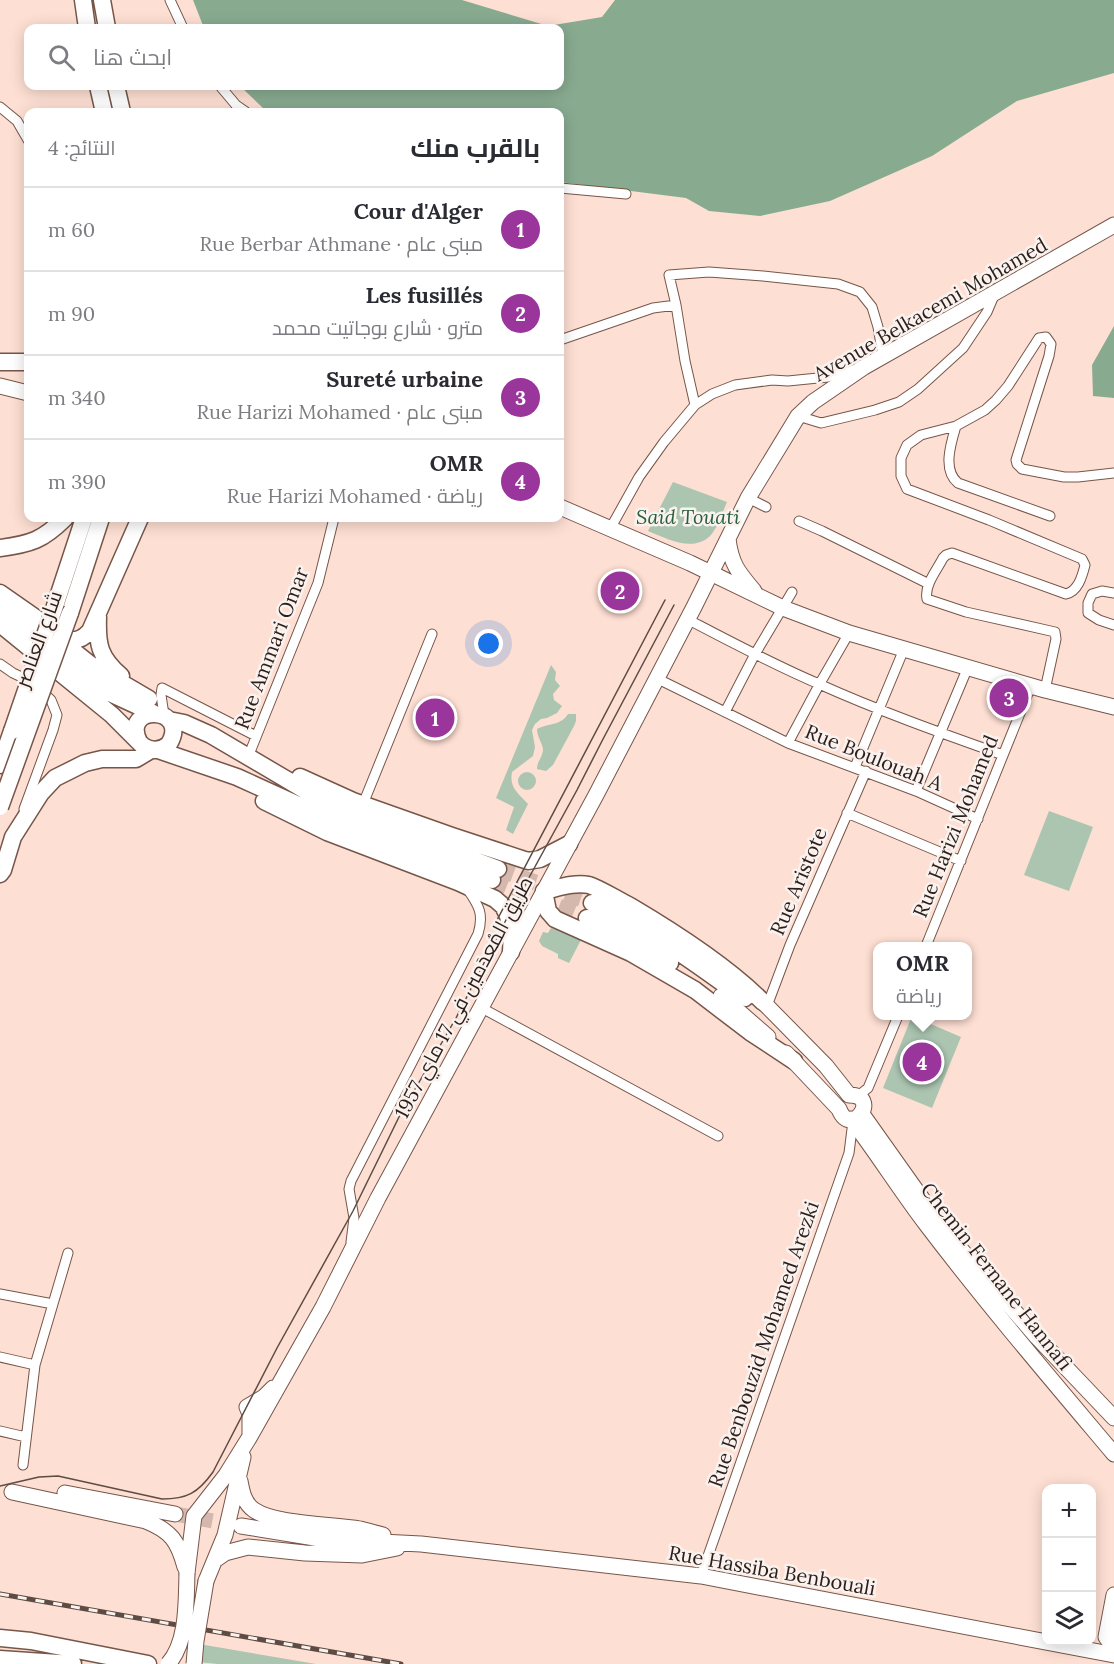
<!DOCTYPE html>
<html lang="ar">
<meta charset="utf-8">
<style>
:root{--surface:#fff;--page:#f7f7f7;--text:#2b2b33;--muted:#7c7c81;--line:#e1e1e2;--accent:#99359b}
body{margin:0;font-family:Lora,Cairo,serif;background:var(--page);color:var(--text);direction:rtl}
.controls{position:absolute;right:18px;bottom:18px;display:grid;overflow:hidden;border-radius:12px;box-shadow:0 3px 15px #0003}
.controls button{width:54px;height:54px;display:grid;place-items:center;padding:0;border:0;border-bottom:2px solid var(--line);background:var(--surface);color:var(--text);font:30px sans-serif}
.you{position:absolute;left:489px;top:644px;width:21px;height:21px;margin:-15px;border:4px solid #fff;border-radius:50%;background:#1a73e8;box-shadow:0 0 0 9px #1a73e833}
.badge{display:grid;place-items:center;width:39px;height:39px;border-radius:50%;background:var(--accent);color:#fff;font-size:20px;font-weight:700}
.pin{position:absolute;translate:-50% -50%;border:3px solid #fff;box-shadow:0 2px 6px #0006}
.popup{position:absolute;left:873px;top:942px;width:99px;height:78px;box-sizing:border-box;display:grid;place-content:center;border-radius:12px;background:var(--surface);filter:drop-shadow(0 2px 4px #0005);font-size:20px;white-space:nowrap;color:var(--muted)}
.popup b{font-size:22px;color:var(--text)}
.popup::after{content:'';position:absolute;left:50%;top:100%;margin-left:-12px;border:12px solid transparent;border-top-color:var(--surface)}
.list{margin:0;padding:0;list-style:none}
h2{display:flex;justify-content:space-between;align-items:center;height:78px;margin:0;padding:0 24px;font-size:26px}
h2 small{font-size:20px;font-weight:400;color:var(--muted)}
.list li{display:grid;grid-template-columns:39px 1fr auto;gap:18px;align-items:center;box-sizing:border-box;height:84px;padding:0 24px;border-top:2px solid var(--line)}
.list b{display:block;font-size:22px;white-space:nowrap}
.list p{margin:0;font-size:20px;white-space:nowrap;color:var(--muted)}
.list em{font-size:20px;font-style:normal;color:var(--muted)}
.icon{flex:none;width:33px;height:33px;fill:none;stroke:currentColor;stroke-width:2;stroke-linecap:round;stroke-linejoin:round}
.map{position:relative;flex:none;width:1114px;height:1664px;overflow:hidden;direction:ltr}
.search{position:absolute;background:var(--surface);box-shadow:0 3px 15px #0003;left:24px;top:24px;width:540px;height:66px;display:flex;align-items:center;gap:15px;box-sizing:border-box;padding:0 21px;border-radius:12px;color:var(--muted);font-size:22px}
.panel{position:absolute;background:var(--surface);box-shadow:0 3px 15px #0003;left:24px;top:108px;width:540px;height:414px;border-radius:12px;direction:rtl}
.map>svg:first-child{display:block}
.green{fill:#abc5b1}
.forest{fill:#88ab90}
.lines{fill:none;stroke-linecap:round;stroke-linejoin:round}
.primary-tunnel{stroke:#d4b8ae;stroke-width:15;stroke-dasharray:15 8;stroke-linecap:butt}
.highway-tunnel{stroke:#d4b8ae;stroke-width:16;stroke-dasharray:16 8;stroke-linecap:butt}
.street-casing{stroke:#765649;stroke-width:11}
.primary-casing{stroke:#765649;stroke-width:17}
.highway-casing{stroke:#765649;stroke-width:19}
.street{stroke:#fff;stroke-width:9}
.primary{stroke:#fff;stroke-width:15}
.highway{stroke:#fff;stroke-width:16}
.tram{stroke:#5d4b44;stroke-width:1.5}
.rail-casing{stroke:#5d4b44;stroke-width:5}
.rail{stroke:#faf2ef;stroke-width:3;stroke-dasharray:9;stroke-linecap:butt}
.primary-bridge-casing{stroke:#765649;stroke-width:17;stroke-linecap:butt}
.highway-bridge-casing{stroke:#765649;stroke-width:19;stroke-linecap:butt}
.primary-bridge{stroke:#fff;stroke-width:15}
.highway-bridge{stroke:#fff;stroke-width:16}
.labels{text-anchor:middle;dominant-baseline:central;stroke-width:5;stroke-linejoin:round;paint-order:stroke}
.street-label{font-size:20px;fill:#2c1e19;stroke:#faf2ef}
.park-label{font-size:20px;font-style:italic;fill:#29613c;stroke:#faf2ef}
</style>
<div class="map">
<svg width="1114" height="1664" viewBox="0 0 1114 1664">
<rect width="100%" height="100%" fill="#fedfd3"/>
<path class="green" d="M673,482L727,502C723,511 717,529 710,536C692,553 666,538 648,531Z
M551,665L556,672L555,680L560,686L553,694L554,700L562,706L557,713L547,718L541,719L535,724L532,730L535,747L533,756L512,772C509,788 518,793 528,804L513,834L506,830L514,807L496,798Z
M568,714H576V721L574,726L553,765L546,771L537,769C537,761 543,757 543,749C542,742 537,737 537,729C548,723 561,726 568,714Z
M518 781a9 9 0 1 1 18 0a9 9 0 1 1-18 0Z
M1049,811L1093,827L1069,891L1024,875Z
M551,928L582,938L569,963L558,958V954L542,946L539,941L543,932L548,933Z
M912,1016L961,1037L932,1108L883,1088Z
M199,1644L316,1664H218L198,1662Z"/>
<path class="forest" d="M193,0H462L548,26L602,17L615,0H1114V73L1017,101L932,156L830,201L760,216L709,211L686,198L560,182V112H271L263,108L240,86H560V28H204Z
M1114,326V398L1093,396L1092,365Z"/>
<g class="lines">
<path class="primary-tunnel" d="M175,1514L240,1526"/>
<path class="highway-tunnel" d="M498,869L592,903
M492,880L587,918"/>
<defs>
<path id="street" d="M170,0L183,28
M220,86L236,105L246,112
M0,107L17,121L28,140
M560,188L626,194
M676,305L669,275L709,272L763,276L838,284L860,292L872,307L878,327L883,356
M560,340L653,308L676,305L685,361L695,405
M798,416L821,423L875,410L899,402L918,389L963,348L987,312L995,293
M956,426C951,443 942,470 958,483L1050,516
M748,498L766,507
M799,521L822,531L929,584
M610,529L639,477L664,442L695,405L712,394L735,385L772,380L788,381L828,377L853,370
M1114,593L1102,591L1092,594L1088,603V613L1099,620L1114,625
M687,619C731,642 774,665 819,684C879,711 941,733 1003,755
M0,664L13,673L32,682L51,700L57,715L53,730L24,809
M656,678L788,743L916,791L978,819
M1045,690L1056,639L1055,632L966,612L927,599C924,585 937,570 943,558L946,555L952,553L1066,594C1078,591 1082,577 1085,565L1082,559L989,520L907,489L901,476V458L907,445L921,435L956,426L985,410L996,400L1008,386L1039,338L1046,337L1051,344L1049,356L1016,460L1017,464L1022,469L1064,477H1078L1114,473
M725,712L755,654L792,592
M164,715L161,695L162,688L256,736
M788,743L819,685L849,633
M248,757L318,583L334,518
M855,767L904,649
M916,791L968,667
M363,804L432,634
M847,813L961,861
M926,946L1031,686
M767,1006L790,945L866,771
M480,1007L718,1136
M858,1096L868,1088L898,1016
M351,1242L354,1218L349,1189L351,1181L478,934C484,914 479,906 468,890
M0,1294L53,1304
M0,1357L35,1365
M0,1431L26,1437
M23,1465L35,1365L68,1253
M701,1576L849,1153L853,1121"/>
<path id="primary" d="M0,386L28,393
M560,507L690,563L783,608L849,633L1045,690L1114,707
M728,539C731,564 738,572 754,591
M721,996L768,1037
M763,1002L826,1066L849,1095C882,1095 851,1140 839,1109L786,1053
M862,1114L945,1231L1036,1336L1114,1418
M851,1119C877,1153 900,1190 926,1224C986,1303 1050,1378 1114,1454
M250,1434V1414L247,1407L264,1397L273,1388
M240,1481C242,1492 244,1503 254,1510C276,1525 332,1524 360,1529C368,1531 375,1533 383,1535
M12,1492L146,1521C171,1531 178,1541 185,1567
M65,1493L175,1514
M241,1526L321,1539L421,1544L701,1576L1114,1655
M215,1560L225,1553L248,1547L305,1553L362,1555L397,1548
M187,1573L194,1516L226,1475L249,1438L323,1307L378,1198L596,795L694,607L748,498L798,416L813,402L864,367L1114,225
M206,1581L225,1535L243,1457
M1114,1595L1106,1637L1114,1648"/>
<path id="highway" d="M83,0L87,28
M102,0L107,28
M98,86L104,112
M116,86L122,112
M0,362H28
M0,548C31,544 43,540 65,518
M0,593L66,639C76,642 83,639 90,631L140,518
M56,603L84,518
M0,605L80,676L101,689L153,713
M70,613L101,518
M98,617C97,644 99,657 121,676
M0,624L112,715L143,746C152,752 161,751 169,744C191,706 120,703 139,742
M57,638L91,665L149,699
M169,720L184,723L211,735L318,798L426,842L498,869
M158,750L237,777L327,818L408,850L492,880
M0,765L12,731
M300,777L353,801L452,836L528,861L540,859L569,844
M264,801L327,832L458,882L495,899L503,906L508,916L512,932L511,952
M0,874L3,870L13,837L41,793L55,778L85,763L102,759H136L151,750
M592,903C647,928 694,962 742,997L745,998
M587,918L643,946L670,963
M763,1002C727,966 674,932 630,906C618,900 601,889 589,885C574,882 558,888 544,891L548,911L555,919L631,953L695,990L750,1032L794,1061
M0,1638L31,1641L148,1664
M0,1659L73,1664"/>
</defs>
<use href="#street" class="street-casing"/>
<use href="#primary" class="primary-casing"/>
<use href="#highway" class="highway-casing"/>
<use href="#street" class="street"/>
<use href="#primary" class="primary"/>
<use href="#highway" class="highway"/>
<path class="tram" d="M496,922L665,600
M0,1486L39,1477L58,1476L162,1499C187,1499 198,1493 213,1472L277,1348L353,1211L399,1117L456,1018L508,916L577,790L602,741L674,605"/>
<defs>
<path id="rail" d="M0,1594L401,1664"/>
</defs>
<use href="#rail" class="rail-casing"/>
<use href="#rail" class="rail"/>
<defs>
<path id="primary-bridge" d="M168,1664C188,1642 186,1601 187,1573
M194,1664L196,1641L206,1581"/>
<path id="highway-bridge" d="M12,731L56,603
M0,807L70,613"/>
</defs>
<use href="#primary-bridge" class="primary-bridge-casing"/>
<use href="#highway-bridge" class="highway-bridge-casing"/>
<use href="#primary-bridge" class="primary-bridge"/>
<use href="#highway-bridge" class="highway-bridge"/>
</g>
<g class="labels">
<g class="street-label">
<text transform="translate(930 309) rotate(-30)">Avenue Belkacemi Mohamed</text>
<text transform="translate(38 639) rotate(-70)">شارع العناصر</text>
<text transform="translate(271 648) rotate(-69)">Rue Ammari Omar</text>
<text transform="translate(874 757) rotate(22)">Rue Boulouah A</text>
<text transform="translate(955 826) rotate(-68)">Rue Harizi Mohamed</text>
<text transform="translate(798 881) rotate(-67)">Rue Aristote</text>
<text transform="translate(463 997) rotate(-62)">طريق المُعدَمين في 17 ماي 1957</text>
<text transform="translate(997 1276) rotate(52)">Chemin Fernane Hannafi</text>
<text transform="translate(763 1344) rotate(-71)">Rue Benbouzid Mohamed Arezki</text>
<text transform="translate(772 1570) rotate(10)">Rue Hassiba Benbouali</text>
</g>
<g class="park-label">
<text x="688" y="516">Said Touati</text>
</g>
</g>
</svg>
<div class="controls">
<button>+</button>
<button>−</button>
<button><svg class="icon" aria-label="layers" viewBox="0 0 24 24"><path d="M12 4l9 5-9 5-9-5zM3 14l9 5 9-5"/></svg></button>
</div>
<div class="you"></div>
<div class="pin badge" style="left:435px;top:718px">1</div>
<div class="pin badge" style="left:620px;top:591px">2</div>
<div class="pin badge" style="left:1009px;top:698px">3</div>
<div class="pin badge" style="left:922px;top:1062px">4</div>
<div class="popup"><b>OMR</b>رياضة</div>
<div class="search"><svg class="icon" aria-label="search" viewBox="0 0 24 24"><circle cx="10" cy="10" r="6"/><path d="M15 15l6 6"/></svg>ابحث هنا</div>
<section class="panel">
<h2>بالقرب منك<small>النتائج: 4</small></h2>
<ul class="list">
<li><span class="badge">1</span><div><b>Cour d'Alger</b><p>مبنى عام · Rue Berbar Athmane</p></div><em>60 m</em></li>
<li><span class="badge">2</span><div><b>Les fusillés</b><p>مترو · شارع بوجاتيت محمد</p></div><em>90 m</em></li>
<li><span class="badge">3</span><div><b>Sureté urbaine</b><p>مبنى عام · Rue Harizi Mohamed</p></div><em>340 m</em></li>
<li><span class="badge">4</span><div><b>OMR</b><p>رياضة · Rue Harizi Mohamed</p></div><em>390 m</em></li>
</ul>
</section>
</div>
